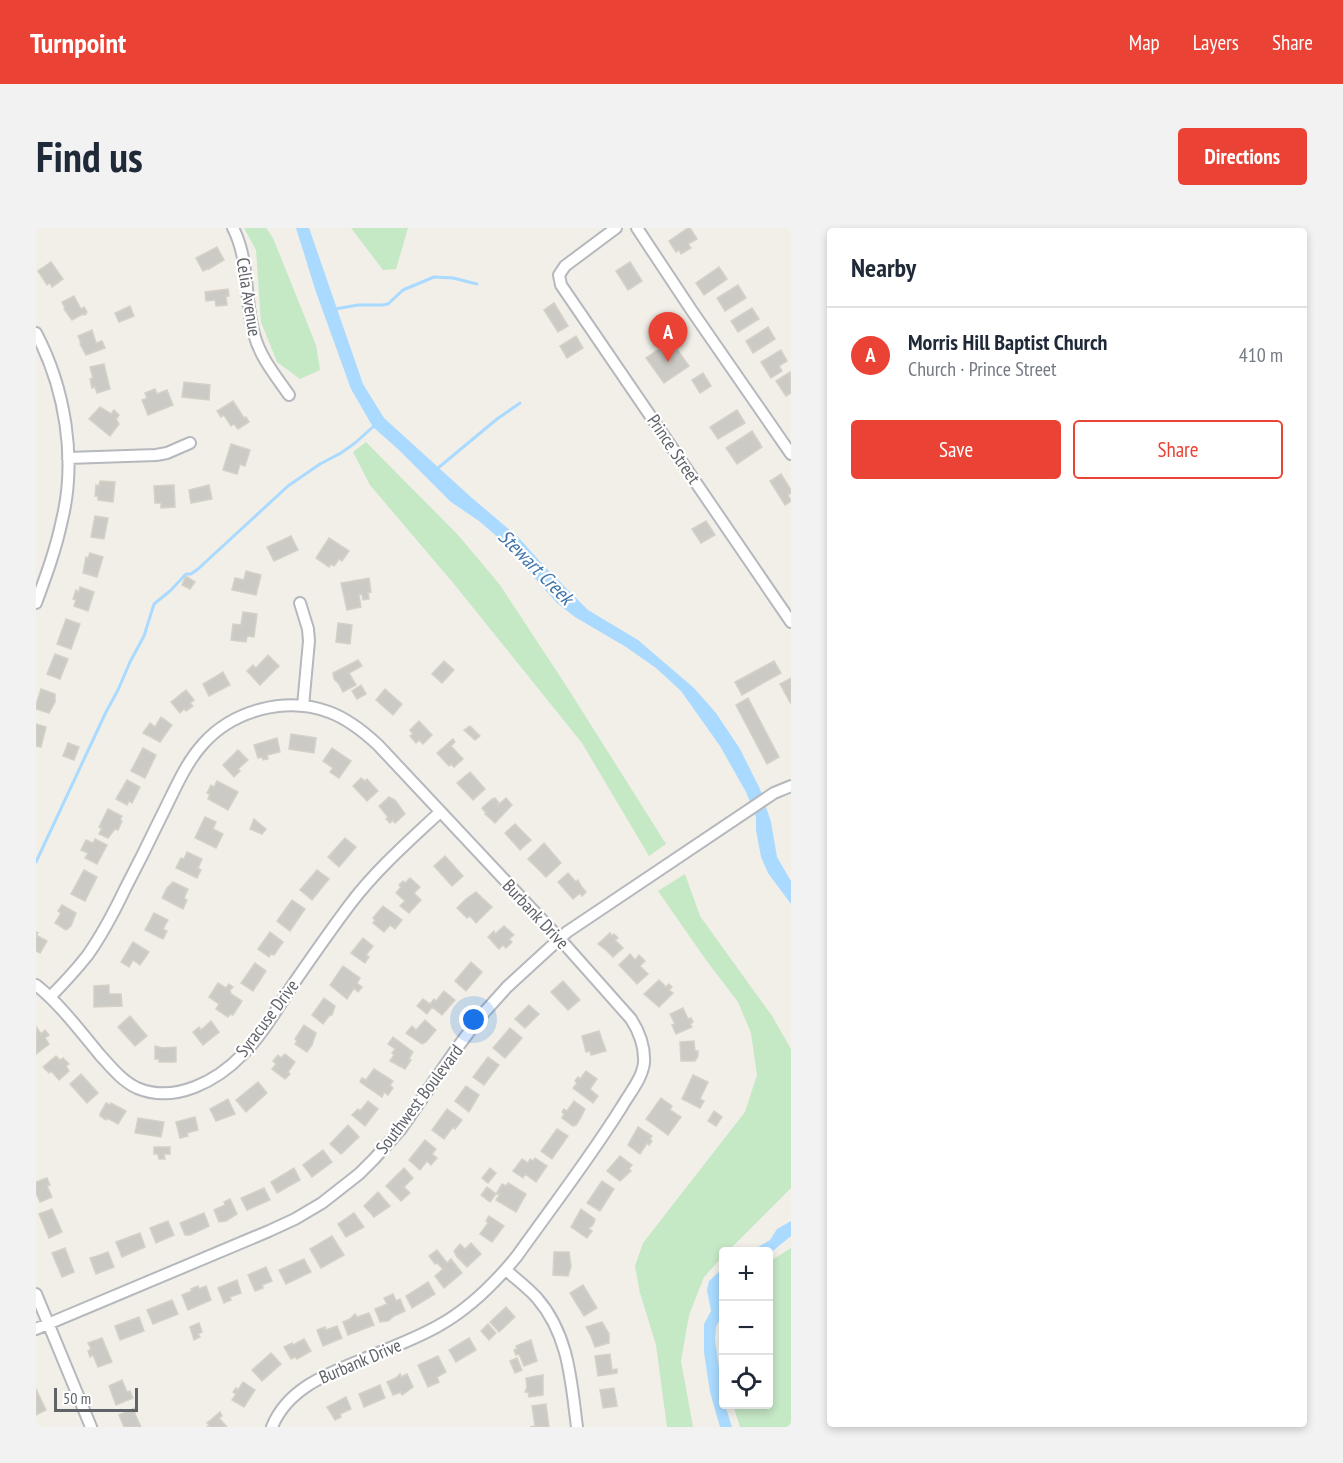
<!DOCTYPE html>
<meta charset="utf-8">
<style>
:root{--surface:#fff;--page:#f2f2f3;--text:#1f2937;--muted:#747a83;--line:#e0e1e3;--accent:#ea4335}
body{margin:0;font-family:"PT Sans Narrow",sans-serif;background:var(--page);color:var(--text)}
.controls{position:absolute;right:18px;bottom:18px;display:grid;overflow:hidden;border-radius:6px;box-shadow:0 3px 9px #0003}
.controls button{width:54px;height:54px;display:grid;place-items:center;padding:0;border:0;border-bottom:2px solid var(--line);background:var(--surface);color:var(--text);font:30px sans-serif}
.scale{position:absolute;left:18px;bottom:15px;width:84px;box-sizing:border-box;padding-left:6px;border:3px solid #5f6368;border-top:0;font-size:16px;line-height:21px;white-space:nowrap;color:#5f6368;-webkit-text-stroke:4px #fff;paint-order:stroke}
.you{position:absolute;left:438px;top:792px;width:21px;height:21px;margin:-15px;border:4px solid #fff;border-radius:50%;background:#1a73e8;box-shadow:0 0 0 9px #1a73e833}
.badge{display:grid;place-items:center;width:39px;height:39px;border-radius:50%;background:var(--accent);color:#fff;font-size:20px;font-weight:700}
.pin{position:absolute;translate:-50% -50px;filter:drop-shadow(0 2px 3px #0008)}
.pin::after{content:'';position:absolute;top:32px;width:21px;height:18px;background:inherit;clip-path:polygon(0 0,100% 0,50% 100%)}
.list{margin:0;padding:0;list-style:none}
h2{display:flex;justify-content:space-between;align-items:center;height:78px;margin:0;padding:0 24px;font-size:26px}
h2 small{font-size:20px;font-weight:400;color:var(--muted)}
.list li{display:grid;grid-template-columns:39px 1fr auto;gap:18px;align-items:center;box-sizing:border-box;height:96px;padding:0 24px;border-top:2px solid var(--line)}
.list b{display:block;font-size:22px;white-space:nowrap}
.list p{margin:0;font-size:20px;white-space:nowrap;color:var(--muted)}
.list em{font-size:20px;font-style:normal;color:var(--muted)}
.actions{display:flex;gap:12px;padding:18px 24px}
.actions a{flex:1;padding:14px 0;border:2px solid var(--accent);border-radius:6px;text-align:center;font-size:21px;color:var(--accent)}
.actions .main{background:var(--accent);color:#fff}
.icon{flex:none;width:33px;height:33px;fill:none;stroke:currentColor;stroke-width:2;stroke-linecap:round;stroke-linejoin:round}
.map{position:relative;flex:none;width:755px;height:1199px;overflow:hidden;border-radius:6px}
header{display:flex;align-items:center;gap:36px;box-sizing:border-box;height:84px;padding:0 30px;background:var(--accent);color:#fff}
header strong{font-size:28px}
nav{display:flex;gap:33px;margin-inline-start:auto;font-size:21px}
.intro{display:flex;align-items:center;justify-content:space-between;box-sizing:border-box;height:144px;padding:0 36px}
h1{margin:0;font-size:42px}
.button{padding:15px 27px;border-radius:6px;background:var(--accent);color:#fff;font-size:21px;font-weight:700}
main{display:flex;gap:36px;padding:0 36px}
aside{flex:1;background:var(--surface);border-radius:6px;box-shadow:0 3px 9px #0003}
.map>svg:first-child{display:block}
.green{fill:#c5e8c5}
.water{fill:#aadaff}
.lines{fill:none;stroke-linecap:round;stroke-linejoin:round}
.stream{stroke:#aadaff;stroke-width:3}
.building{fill:#cccac5;stroke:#d6d1c6;stroke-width:1.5}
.street-casing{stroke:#b5b8bc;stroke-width:14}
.street{stroke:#fff;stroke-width:10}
.labels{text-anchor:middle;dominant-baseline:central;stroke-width:4.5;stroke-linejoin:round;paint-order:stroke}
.street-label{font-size:18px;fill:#5f6368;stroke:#fff}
.water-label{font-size:20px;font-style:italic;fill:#4174aa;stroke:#fff}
</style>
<header>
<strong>Turnpoint</strong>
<nav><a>Map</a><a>Layers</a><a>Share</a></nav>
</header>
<div class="intro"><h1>Find us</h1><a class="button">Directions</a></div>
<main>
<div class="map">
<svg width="755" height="1199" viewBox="0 0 755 1199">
<rect width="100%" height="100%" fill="#f1efe8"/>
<path class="green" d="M208,0H230L237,10L280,117L284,142L264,151L241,134L225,94L220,22Z
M315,0H372L360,41L347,42Z
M330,214L422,307L464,357L531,459L630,616L613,628L546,515L418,356L334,257L317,224Z
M649,646L664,688L736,788L755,821V960L692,1023L688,1024L687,1028L668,1049L653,1087L645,1133L657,1199H631L620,1117L604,1065L599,1038L607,1015L709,884L721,847L715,805L702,774L670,732L622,663Z
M755,1020V1199H704L697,1177L732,1176L733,1034Z"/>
<path class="water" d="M260,0H273L327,156L348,190L436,270L482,309L509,339L552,382L602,412L658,460L680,485L704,521L724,561L735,594L741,629L755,653V676L732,645L725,629L720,602V589L710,564L684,518L645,463L620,440L590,419L539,389L521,375L465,312L443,293L415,274L363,222L337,199L315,161L280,64Z
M755,993V1008L733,1026L732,1024L715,1023L734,1012L741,1001Z
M687,1040V1065L686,1066L684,1075L686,1087L680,1099L679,1111L688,1176L689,1177L696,1199H684L674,1164L668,1124V1096L675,1083L671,1062L673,1053Z"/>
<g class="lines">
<path class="stream" d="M299,81L322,77H346L352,76L367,62L398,49L417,50L441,56
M402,240L461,191L484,175
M0,634L70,484L82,462L94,434L108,408L118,376L134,363L150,346H155L162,341L252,258L284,236L305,225L319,215L338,198"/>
</g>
<path class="building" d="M652,0H654L661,11L652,16L655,20L645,26L643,22L640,24L633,13Z
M181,19L188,32L173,41V40L167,43L160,30Z
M15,34L27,51L16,59L14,55L11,57L2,43Z
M594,34L606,53L592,62L580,43Z
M683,39L691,51L668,67L660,55Z
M702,57L710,70L689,83L681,70Z
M192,61L193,68H190L191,77L180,78L179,72L170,73L169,64Z
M38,68L45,81L48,79L51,84L49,85L50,86L48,87L47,86L36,92L28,81L29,80L26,74Z
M518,75L532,98L522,104L508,82Z
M94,78L98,88L83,94L79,85Z
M716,80L723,91L702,104L695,93Z
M732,99L739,111L717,125L710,113Z
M56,102L60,115L66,113L69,120L50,127L44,116L45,115L42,108Z
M540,108L547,120L531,130L524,118Z
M635,113L653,138L628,155L610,130Z
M745,122L751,133L743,138L746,143L735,150L725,134Z
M68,136L74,161L61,165L59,159L56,160L54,151L57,150L54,139Z
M754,144L755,165L750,168L740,153Z
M667,145L675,158L664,165L656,152Z
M148,154L174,157L173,172L146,169Z
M119,161L121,166L131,162L137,177L112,187L106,172L111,170L109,165Z
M197,173L208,190L210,189L213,194L202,201L198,196L195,198L188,187L185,189L181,183Z
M64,179L75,186L78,182L83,187L80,191L83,196L74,208L53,191Z
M701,182L709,195L682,211L674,199Z
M716,203L726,219L701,236L690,220Z
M195,216L214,222L209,238L204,236L201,246L187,242Z
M745,246L755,262V265L752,267L755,273L749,277L734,253Z
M64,253L79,254L77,274L62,272V268H59L60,257L63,258Z
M138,257L139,279L125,280V275H119L118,258Z
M173,257L176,271L155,275L153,262Z
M59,288L72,290L68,311L55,309Z
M670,293L679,307L665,315L656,301Z
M255,308L262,322L238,333L231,319Z
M293,310L313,323L306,333L303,331L298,338L295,336L293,339L280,330Z
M54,325L67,329L61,349L47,345L50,329L52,330Z
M210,343L225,347L220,367L196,362L199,350L208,352Z
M150,348L159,354L154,361L146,357Z
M333,350L335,364L332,365L333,371L327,372L326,366L323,367L325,379L311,382L305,355Z
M44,359L58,364L52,383L38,378L40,372L37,371L40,362L43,364Z
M207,384L221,386L218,409L211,408L210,414L195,412L197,396L205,397Z
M30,391L44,396L35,421L21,416Z
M302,395L316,397L314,416L300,414Z
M19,426L32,431L24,451L11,446Z
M232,427L243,438L224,457L211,443L217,437L220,440Z
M322,432L326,438L313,445L320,457L307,464L303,456L298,451L297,445Z
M408,433L418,442L406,455L396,446Z
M738,433L745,445L706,467L699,454Z
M187,444L194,457L173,468L167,456Z
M755,450V476L744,456Z
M325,457L330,466L321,471L316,463Z
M5,461L19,466V474L13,485L0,481V477Z
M349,461L366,476L357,487L340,472Z
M150,462L158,472L154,475L157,478L150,483L148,481L144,485L135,474Z
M712,470L743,529L731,536L700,477Z
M125,489L136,497L124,514L107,505L114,495L119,499Z
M383,493L396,507L387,516L383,512L380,515L374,508L377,506L374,502Z
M0,496L10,499L5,519L0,518Z
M434,498L444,508L439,512L428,502Z
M255,506L280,510L278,525L253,521Z
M241,510L244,524L231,527L232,531L227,532L226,529L222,530L218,517Z
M417,511L419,514L415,518L427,531L418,539L415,536L413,538L401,525Z
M32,515L43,519L38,532L27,528Z
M107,520L120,527L109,550L95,543Z
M296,520L315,533L303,550L294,544L297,540L287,533Z
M202,522L212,532L202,541L204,543L198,549L187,537Z
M434,544L449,561L437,572L421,555Z
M325,550L329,553L331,551L342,563L331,573L317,558Z
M91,552L104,559L96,575L93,573L91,577L80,571Z
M181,553L202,564L192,582L172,571L174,566L171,565L175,557L178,559Z
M353,569L359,572L369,586L359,595L357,592L354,595L350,591L352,589L343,578Z
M459,570L463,575L461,578L470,570L476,577L459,595L449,586L450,585L446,580L456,571V572Z
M72,581L86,588L84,592L86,593L82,602L79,601L72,610L63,606L66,600L63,599Z
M169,589L180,594L177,601L187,606L180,620L159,610Z
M218,591L230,601L226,606L214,601Z
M479,596L495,612L484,622L469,605Z
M309,610L320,619L303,639L292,629Z
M59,611L71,617L61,636L49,630L52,625L45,622L50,612L57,615Z
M508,615L525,635L510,649L492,631Z
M151,624L166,631L162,640L165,642L161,650L140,640L145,630L148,631Z
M409,628L427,648L416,658L398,638Z
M48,642L61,649L49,673L35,666Z
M281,642L293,651L276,672L264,662Z
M532,645L540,654L542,652L545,658L550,664L546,668L544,665L537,671L522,654Z
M374,650L384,659L378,665L385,672L373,685L364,678L369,673L360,665L365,659L363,657L367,653L369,655Z
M137,654L152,661L148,670L151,672L147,681L126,670L131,660Z
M440,664L456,679L440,695L434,688L431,690L421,680L430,671Z
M256,672L269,681L254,703L241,693Z
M26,677L40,685L35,698L30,702L19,695L25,685L22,683Z
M347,678L366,692L359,701L354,697L348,704L337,695L339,692L337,690Z
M118,685L132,692L127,701L131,703L127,711L109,702Z
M468,698L478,707L473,711L476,714L470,720L467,717L463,721L452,709L458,703L459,706Z
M0,704L2,705L0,707L11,713L4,725L0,723Z
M234,704L247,714L238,727L235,726L233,729L222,721Z
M574,705L576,708L578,706L582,710L579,712L587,720L577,729L570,722L562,716Z
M327,710L337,718L330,727L333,729L329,735L315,725Z
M97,714L113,724L104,737L97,732L93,739L85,734Z
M594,726L599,732L603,727L609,733L604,738L612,746L601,756L583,737Z
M435,734L446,744L430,763L419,753Z
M219,735L230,743L217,763L205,755Z
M307,738L324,750L321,755L326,759L322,764L318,760L311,771L294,757Z
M623,752L630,759L633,756L636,759L633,762L637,765L623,779L608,766Z
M527,753L544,772L532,782L515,764Z
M182,755L190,760L193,756L197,759L194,762L195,766L206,773L197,787L194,786L192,789L180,781L183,776L173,769Z
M73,757V766H85L86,778L58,779V758Z
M408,763L419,772L406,787L396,779L391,786L381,778L387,771L394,776L398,771L400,773Z
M288,770L299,778L296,787L293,788L287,796L276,787Z
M493,777L503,786L489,800L479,791Z
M647,780L652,791L655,790L657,794L654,796L656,799L640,806L636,797L639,796L634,786Z
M94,788L111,808L99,818L82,799Z
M389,792L400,802L390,814L386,816L370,805L376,798L380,802Z
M175,793L183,804L167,817L157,804L163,799L165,802Z
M268,797L280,805L276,817L271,824L259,816L261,813L259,811Z
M1,800L5,806L9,802L13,807L9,810L13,816L0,826Z
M474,800L486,810L469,830L457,820Z
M563,803L570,823L555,827L554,823L550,824L546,808Z
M357,809L377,824L373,831L375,832L369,841L354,833L358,827L356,825L359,821L352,816Z
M658,813L659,823H662V828L659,833H645L644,814Z
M119,818L127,820L140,819V834H123V831H119Z
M249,826L259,834L252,844L254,846L249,851L236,841L240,836L237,833L242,827L245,830Z
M20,828L24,832L27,830L33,836L30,838L33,843L23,852L15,843L13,845L7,839Z
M452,829L463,837L448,857L437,849Z
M338,841L357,853L354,857L357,860L352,867L348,864L346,869L324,854L326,850L330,852Z
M550,843L561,851L554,861L562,868L557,875L537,860L541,855L539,853L542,849L544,851Z
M45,846L62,865L51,875L34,856Z
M657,847L672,854L664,871L668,873L664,880L646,871Z
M222,854L231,865L210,884L200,872Z
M430,858L443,867L433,884L419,873Z
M625,870L636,878L634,882L645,889L632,907L610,891Z
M192,871L199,886L180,893L174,881Z
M332,873L342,881L329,898L316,887L322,881L324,883Z
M538,873L549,881L544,891L540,897L537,898L526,890L528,886L526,884L528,881L531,883Z
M70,875L74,877L75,875L90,883L82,896L71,890L70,892L64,888L65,886H64Z
M411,881L426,892L419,901L417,899L408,911L396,902Z
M678,883L686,889L680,898L672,893Z
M159,889L162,902L151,905L152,908L144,910L140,894Z
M102,890L128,894L125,909L99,905Z
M312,897L323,909L305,926L294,916Z
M602,899L616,908L614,911L616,913L613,917L611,915L604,926L592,917Z
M521,901L532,908L516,931L505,923Z
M389,912L400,921L396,926L401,930L395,937L391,933L384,942L373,932Z
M118,919H134V926H128L129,931H123L122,926H118Z
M287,922L296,934L276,949L267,937Z
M584,928L596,937L593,941L595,943L584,953L571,943Z
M499,930L511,938L500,954L489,946L487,950L477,943L486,931L492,935L494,931L497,933Z
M258,940L264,952L241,965L235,954Z
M368,940L377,950L368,959L374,965L365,973L350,958Z
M454,940L460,945L452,955L446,950Z
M11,950L14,957L11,958L16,969L4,974L0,965V954Z
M566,953L578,961L564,983L551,975Z
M472,955L490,966L480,984L460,972L464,966H460L466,956L470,958Z
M451,959L460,966L454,974L445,967Z
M228,960L234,972L211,982L205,970Z
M342,964L354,978L338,989L328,978Z
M194,971L201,986L190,993L183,994L178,982L189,977L188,974Z
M16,981L26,1004L13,1010L3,986Z
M545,981L559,991L558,995L556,998L552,1000L556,1003L551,1010L535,999Z
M168,985L173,998L154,1007H149L144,995Z
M318,985L328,999L310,1009L302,996Z
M453,988L468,998L456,1014L444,1006L452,995L450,993Z
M132,993L138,1007L120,1015L114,1000Z
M104,1005L109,1019L86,1029L80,1014Z
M296,1008L308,1027L285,1040L274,1021Z
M435,1015L445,1026L431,1039L421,1029L418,1023L424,1016L429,1021Z
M29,1020L38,1044L26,1049L16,1025Z
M401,1022L411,1035L415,1031L426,1045L408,1060L399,1048L407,1041L401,1035L399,1036L393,1028Z
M72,1024L78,1039L60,1046L54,1030L61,1028Z
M518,1024H533L535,1038L532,1048L517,1047Z
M268,1031L275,1044L250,1056L243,1042Z
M230,1039L236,1053L226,1057L227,1060L219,1063L212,1047Z
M201,1052L205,1065L194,1069L195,1072L188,1075L182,1060Z
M392,1054L399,1066L376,1080L370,1068Z
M547,1057L561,1080L548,1088L534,1065Z
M162,1058L163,1061L170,1058L175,1072L152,1082L146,1067L156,1063L155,1061Z
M357,1066L360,1073L364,1071L369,1083L358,1088L352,1093L344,1094L339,1081L351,1076L348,1070Z
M136,1072L142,1086L117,1096L111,1082Z
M470,1079L479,1089L463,1104L454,1094Z
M333,1085L338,1097L312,1107L307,1094L314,1091L319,1086L321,1089Z
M103,1089L108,1103L84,1112L79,1098Z
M566,1094L573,1106V1115L559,1119L555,1108L550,1099Z
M163,1095L166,1104L162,1106L164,1109L158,1112L154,1099Z
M452,1096L460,1105L453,1112L445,1103Z
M301,1098L306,1110L287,1118L281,1102L289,1099L290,1102Z
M66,1110L76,1134L62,1139L57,1127L54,1129L52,1123L55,1121L52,1115Z
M433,1110L440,1122L420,1134L413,1122Z
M268,1111L275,1123L261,1131L259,1129L255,1131L248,1119L256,1115L257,1117Z
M495,1112L501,1133L488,1138L483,1126L480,1127L478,1122L481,1121L480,1118Z
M235,1125L245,1136L226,1153L216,1142Z
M574,1126L576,1142L581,1141V1145L562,1148L559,1128Z
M402,1128L410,1144L401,1149L403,1154L392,1159L382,1137Z
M481,1130L486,1142L479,1145L474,1133Z
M364,1146L365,1149L371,1146L377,1159L369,1165L366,1167L365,1164L357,1167L351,1154L360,1150Z
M507,1147V1167L493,1169L492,1164H489L491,1159L490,1150Z
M86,1152L91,1164L94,1163L97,1170L80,1177L73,1158Z
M207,1154L219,1162L208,1179L196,1172L200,1166L197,1164L200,1160L202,1162Z
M344,1157L349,1170L328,1179L323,1166Z
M578,1160L581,1178L567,1180L564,1162Z
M0,1161L10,1182L0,1187Z
M310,1169L315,1181L304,1186L305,1189L299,1192L291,1179Z
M510,1176L513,1199H494L499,1198L496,1178Z
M99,1180V1186L105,1199H88L83,1187Z
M184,1184L186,1188L183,1190L191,1199H171L173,1197L171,1195Z"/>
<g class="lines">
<defs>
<path id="street" d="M197,0C214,33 208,71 218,106C224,129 239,147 253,167
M580,0L529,38L523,47L525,57L755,394
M601,0L656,83L755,226
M0,105C29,160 41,231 26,292C20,321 10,348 0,375
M32,230L120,227L131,225L154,215
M264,375L272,401L273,413L267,478
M0,757C24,776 44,803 64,827C75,839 86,853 101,860C139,876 181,853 207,826C228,805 243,777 260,752C278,726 296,700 315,675C341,641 373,613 404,584
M14,769C27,756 39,743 51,728C66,707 78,684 89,661C101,638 113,614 124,591C137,566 148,537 167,516C197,482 250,468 293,484C312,491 327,503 342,517L524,711L595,791C604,805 609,818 608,835C606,851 593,866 585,880C553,931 516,979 481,1028C459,1055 433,1081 402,1098C379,1111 354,1120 330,1130C294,1145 252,1159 236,1199
M470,1042C480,1051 492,1060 501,1070C533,1107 535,1153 541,1199
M0,1066L55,1199
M0,1101L233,1003L259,991L286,975L323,946L338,931L365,901L421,820L445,788L471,759L531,704L738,565L755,558"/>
</defs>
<use href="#street" class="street-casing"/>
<use href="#street" class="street"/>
</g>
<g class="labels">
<g class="street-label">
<text transform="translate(213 69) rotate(81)">Celia Avenue</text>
<text transform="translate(638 221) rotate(56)">Prince Street</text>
<text transform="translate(500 686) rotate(47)">Burbank Drive</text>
<text transform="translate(231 790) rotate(-53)">Syracuse Drive</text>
<text transform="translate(383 871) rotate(-53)">Southwest Boulevard</text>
<text transform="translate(324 1133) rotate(-23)">Burbank Drive</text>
</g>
<g class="water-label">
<text transform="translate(500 339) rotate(45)">Stewart Creek</text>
</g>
</g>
</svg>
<div class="controls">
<button>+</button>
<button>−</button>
<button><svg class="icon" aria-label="locate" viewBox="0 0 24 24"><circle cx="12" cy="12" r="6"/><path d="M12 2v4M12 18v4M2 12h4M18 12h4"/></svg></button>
</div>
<div class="scale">50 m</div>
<div class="you"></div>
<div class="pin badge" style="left:632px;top:134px">A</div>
</div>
<aside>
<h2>Nearby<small></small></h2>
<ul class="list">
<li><span class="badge">A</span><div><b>Morris Hill Baptist Church</b><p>Church · Prince Street</p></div><em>410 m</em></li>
</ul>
<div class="actions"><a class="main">Save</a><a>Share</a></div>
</aside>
</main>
